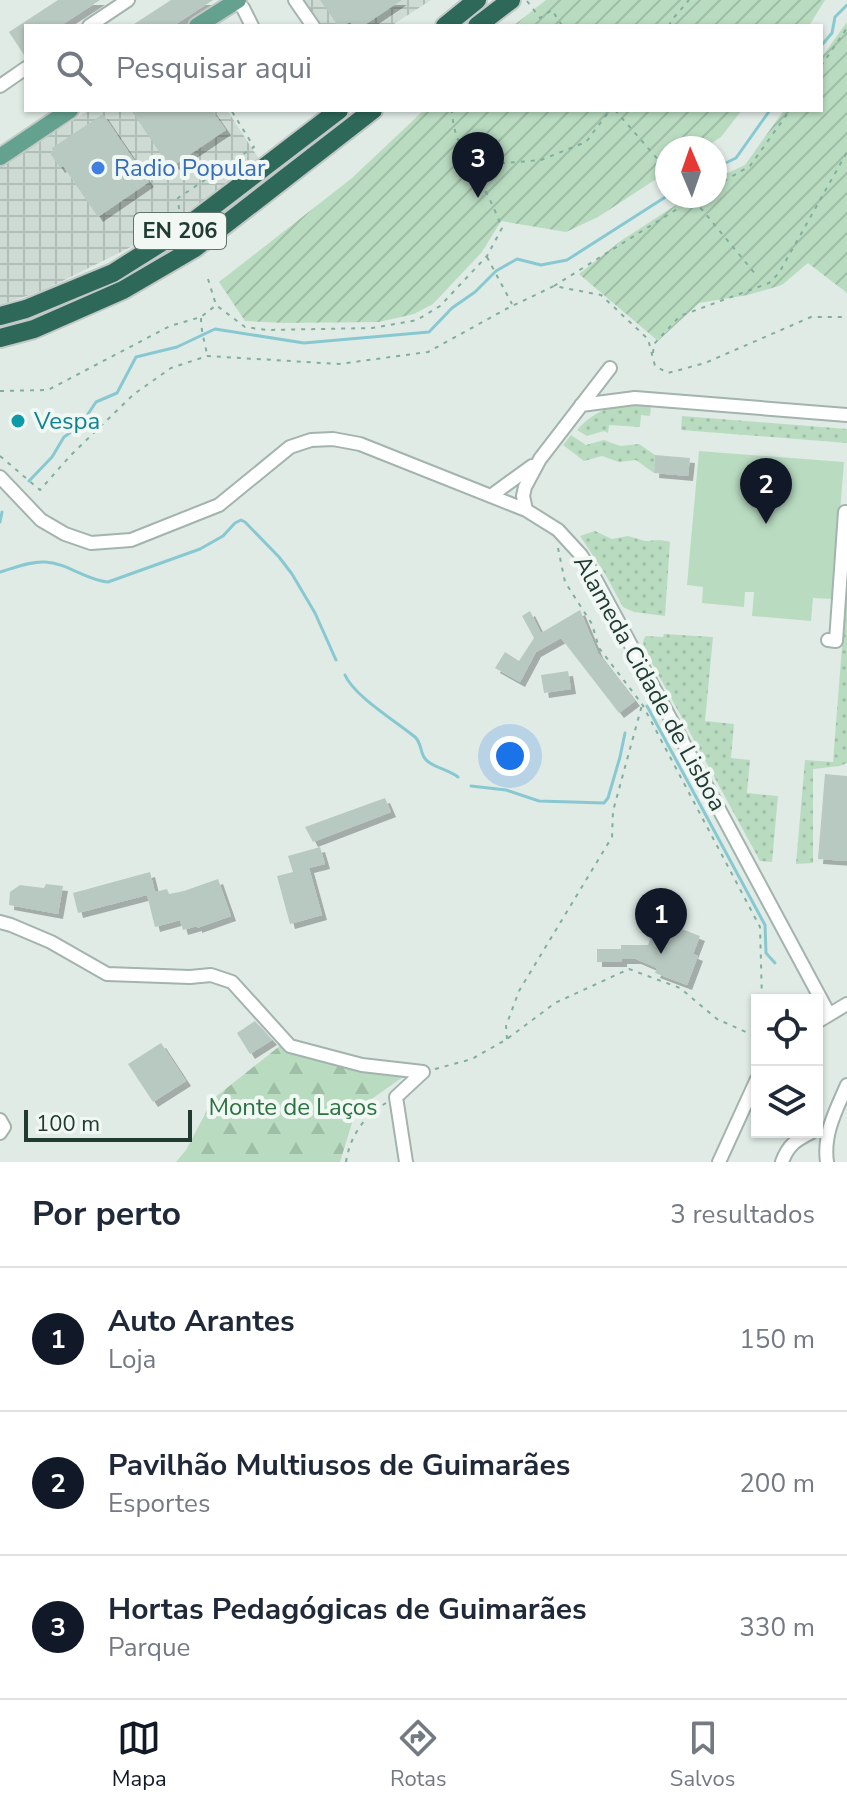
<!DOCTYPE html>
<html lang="pt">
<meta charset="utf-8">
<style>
:root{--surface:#fff;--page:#f2f2f3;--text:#1f2937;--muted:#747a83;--line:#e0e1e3;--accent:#111827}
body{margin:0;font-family:"Nunito Sans",sans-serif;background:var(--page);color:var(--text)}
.controls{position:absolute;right:24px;bottom:24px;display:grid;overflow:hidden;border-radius:0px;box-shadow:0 2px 6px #0004}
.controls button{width:72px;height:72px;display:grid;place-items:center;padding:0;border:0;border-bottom:2px solid var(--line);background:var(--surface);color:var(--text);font:40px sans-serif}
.compass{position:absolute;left:655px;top:136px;width:72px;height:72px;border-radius:50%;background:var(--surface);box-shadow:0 2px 6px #0004;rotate:358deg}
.scale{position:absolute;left:24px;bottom:20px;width:168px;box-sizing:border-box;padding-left:8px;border:4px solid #213b33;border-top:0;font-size:22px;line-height:28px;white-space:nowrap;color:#213b33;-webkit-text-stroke:6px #f1f8f4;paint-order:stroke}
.you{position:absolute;left:510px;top:756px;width:28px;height:28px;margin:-20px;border:6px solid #fff;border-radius:50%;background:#1a73e8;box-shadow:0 0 0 12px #1a73e833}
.badge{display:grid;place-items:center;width:52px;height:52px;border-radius:50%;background:var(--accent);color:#fff;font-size:26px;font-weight:700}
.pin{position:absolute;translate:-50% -66px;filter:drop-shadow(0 2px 4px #0008)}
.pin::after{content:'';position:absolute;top:42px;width:28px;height:24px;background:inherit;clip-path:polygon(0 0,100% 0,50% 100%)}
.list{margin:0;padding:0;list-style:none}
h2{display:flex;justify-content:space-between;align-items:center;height:104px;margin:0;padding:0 32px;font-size:34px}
h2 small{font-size:26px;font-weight:400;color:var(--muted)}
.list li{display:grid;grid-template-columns:52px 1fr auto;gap:24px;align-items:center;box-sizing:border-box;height:144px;padding:0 32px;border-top:2px solid var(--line)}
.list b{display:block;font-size:30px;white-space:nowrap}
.list p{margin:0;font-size:26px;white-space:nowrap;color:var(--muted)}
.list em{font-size:26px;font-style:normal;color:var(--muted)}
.icon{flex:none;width:44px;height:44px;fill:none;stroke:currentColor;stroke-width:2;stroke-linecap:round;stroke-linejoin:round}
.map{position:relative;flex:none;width:847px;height:1162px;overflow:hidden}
.search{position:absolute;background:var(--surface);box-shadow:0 2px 6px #0004;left:24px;right:24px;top:24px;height:88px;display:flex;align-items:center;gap:20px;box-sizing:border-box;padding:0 28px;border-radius:0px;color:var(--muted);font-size:30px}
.sheet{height:536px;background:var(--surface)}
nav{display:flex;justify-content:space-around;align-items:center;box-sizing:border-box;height:112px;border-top:2px solid var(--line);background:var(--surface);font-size:22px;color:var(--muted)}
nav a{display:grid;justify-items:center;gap:4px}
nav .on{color:var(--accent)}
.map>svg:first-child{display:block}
.industrial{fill:url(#industrial-grid)}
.grass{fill:url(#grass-dots)}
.forest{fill:url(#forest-firs)}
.garden{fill:url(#garden-furrows)}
.pitch{fill:#b9dcc1}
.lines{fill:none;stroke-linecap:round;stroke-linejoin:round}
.stream{stroke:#88c9d1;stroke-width:3}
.building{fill:#b8c9c1;filter:url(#shadow)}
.minor-casing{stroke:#a3b3ad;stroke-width:16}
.major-casing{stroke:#c1c8c6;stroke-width:20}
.highway-casing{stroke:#c1c8c6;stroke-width:22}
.path{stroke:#80af9e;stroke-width:2;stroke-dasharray:4 6;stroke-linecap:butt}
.minor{stroke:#fff;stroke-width:12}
.major{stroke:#64a18e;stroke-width:16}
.highway{stroke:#2d6858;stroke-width:18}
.shop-dot{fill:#3f7fe0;stroke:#f1f8f4;stroke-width:3}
.culture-dot{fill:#0f9aa8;stroke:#f1f8f4;stroke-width:3}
.labels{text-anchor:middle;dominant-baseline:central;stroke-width:8;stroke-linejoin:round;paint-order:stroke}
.shield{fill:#f1f8f4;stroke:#5f746d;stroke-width:2}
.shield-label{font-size:22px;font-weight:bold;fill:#213b33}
.shop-label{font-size:24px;fill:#366cbe;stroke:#f1f8f4;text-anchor:start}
.culture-label{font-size:24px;fill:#0d838f;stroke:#f1f8f4;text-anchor:start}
.street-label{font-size:24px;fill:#213b33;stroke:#f1f8f4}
.park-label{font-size:24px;fill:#2b7243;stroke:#f1f8f4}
</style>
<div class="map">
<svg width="847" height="1162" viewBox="0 0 847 1162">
<defs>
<pattern id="industrial-grid" width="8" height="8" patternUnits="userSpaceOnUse" patternTransform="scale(2)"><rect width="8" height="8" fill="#cedbd5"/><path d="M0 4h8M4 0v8" fill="none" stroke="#b1bdb7"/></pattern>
<pattern id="grass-dots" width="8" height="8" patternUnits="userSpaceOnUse" patternTransform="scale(2)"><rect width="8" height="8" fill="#b9dcc1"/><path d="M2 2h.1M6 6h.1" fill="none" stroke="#9fbea6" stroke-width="1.8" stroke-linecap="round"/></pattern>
<pattern id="forest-firs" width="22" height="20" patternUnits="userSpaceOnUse" patternTransform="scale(2)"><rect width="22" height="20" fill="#b9dcc1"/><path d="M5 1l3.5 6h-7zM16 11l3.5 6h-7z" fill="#9fbea6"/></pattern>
<pattern id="garden-furrows" width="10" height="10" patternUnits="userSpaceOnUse" patternTransform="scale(2)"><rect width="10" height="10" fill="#b9dcc1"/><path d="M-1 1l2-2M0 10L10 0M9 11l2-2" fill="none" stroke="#9fbea6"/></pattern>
<filter id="shadow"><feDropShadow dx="5" dy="5" stdDeviation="0" flood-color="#0004"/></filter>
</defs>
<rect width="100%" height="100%" fill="#e0ebe6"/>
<path class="industrial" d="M301,0H431L391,26H318Z
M89,110H227L259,159L215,193L143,241L44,290L0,305V167Z"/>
<path class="grass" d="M634,404L651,405L650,416L641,415L640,427L609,425L608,433L604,431L587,436L577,430C593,412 610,405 634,404Z
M682,416L847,429V443L681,430Z
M571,435L586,445L604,440L620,446L639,444L655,455L654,473L636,460L619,462L602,456L584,461L563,445Z
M595,531L612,539L628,536L645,541L661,540L670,542L665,616L634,612L623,607L604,572L580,536Z
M847,582V763L840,766L813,769V863L796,864L805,760L833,762Z
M664,634L713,637L705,721L734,724L731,758L750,760L747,793L778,796L772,862L760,861L646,652C644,646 641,641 646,636L663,637Z"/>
<path class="forest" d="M281,1045L356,1071L403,1077L356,1110L340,1162H176L186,1150L213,1099Z"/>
<path class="garden" d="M546,0H825L809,26H513Z
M847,22V293L808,263L782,285L748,295L699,303L658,341L579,274L622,240L690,196H715V179L745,165L784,110H821V58Z
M424,110H742L721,137L704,148H667V172L598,217L566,232L501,221L482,252L433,304L414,314L379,322L285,323L245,321L219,282L352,178Z"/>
<path class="pitch" d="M699,451L844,462L833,599L813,598L811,621L752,616L754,592H745L744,607L702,603L703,587L687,585Z"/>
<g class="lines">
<path class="stream" d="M821,46L832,33L835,17L847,5
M715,168L736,158L770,110
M29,481L52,457L64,437L80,426L96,402L117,393L136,357L177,347L215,329L304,343L429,332L452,308L475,292L496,271L517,259L541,265L567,260L667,196
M0,522L2,512
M0,572C14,568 30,561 45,562C67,563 86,580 108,582L200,549L223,536L235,523L241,520L245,522L279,557L292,574L315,613L336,660
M345,675C354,696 397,722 415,737C423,744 419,757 430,763C439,769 449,770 458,777
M647,706L765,925L766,953L775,963
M471,786L506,790L539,801L604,803L608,798L620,757L625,733"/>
</g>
<path class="building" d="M58,0H100L60,26H26V58L9,32Z
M171,0H213L173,26H131Z
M320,0H402L363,26H353L350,22L343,26H338Z
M131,110H212L226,130L170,168Z
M103,114L149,182L98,217L63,166L60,168L50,153L53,151L52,148Z
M655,455L690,458L688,476L654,473Z
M580,610L598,653L635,701L619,713L561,638L536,652L520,682L495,668L505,652L519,661L534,638L522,616L530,611L541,633Z
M568,671L571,689L544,693L541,675Z
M825,774L847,776V861L818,859Z
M385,798L391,812L313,842L305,827Z
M320,847L325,864L309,868L322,915L290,924L277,876L293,872L288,856Z
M150,872L155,892L167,889L169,894L184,891L218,879L231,916L197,928V926L183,930L180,920L155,927L147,895L78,913L73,893Z
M46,884L63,886L58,914L9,905L10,892L20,885L44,888Z
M653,918L700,936L693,954L698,956L687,985L655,973L657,968L636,959H622V962H597V949H621V945H648L654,929L650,927Z
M255,1021L272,1040L250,1054L237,1033Z
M161,1043L186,1081L153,1102L128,1064Z"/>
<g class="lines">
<defs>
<path id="minor" d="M233,0L243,8L252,26
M295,0L313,26
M89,26L128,0
M0,86L26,68
M581,405L635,398L847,415
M0,477L41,520L65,534L91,543L131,540L219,505L290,447L311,440L333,439L360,444L526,510L558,530L581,555L590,569L829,1014
M492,495L532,466
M526,510L523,496L525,487L540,459L610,368
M828,640L836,641L845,512
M0,922L11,925L51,942L107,974L190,977L211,975L232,982L290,1046L362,1065L423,1072
M817,1022L847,1004
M0,1120L4,1127L0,1133
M406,1162L396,1097L423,1072
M719,1162L757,1079
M782,1162C788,1145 796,1140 812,1132
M827,1162C823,1134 836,1110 847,1085"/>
<path id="major" d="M197,26L238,0
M0,157L70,110"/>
<path id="highway" d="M445,26L477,0
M477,26L511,0
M0,316L26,309L113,273L186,227L339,110
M0,338L34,329L123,290L195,248L373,110"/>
</defs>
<use href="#minor" class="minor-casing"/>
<use href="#major" class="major-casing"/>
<use href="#highway" class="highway-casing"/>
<path class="path" d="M527,1L540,18L552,10L561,24L559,26
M669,26L671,21L689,0
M821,66L847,28
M615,110L667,170
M471,166L541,160L586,142L610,110
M715,186L750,166L790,110
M694,200L757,276
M179,209L178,198L254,147L231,110
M487,257L512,304
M208,279L216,305L245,327L267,330L372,328L417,320L440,306L487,256L502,228C498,218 494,208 489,198C474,168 453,145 452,110
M554,286L698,196
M201,318C201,332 205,342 207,355
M653,353L654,344L680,316L769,283L779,273L847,152
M0,391L48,390L170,326L201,317L215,306
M0,456L40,490L71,455L134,394L171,368L207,356L339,364L428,352L508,308L554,286L601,295L648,339L655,366L668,373L705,363L811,317H847
M558,548L565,582L592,624L599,648L642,704L760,927L762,1000
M507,1039L506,1026L519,991L612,837L613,811L642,705
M435,1069L472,1059L507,1039L555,1003L629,969L680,988L717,1019L757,1037
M346,1162C350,1136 364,1116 386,1103"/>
<use href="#minor" class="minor"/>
<use href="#major" class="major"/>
<use href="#highway" class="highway"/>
</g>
<circle class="shop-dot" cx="98" cy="168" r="8"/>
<circle class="culture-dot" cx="18" cy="421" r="8"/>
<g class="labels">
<rect class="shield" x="134" y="213" width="92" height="36" rx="6"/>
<g class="shield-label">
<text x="180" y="231">EN 206</text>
</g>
<g class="shop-label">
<text x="114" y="168">Radio Popular</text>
</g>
<g class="culture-label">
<text x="34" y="421">Vespa</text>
</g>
<g class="street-label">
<text transform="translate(650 683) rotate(61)">Alameda Cidade de Lisboa</text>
</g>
<g class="park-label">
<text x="293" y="1107">Monte de Laços</text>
</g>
</g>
</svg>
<div class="controls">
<button><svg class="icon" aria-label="locate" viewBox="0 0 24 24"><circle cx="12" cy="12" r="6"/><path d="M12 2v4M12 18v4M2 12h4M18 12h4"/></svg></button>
<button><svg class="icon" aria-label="layers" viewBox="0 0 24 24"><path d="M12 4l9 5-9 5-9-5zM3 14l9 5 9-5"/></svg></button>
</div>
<svg class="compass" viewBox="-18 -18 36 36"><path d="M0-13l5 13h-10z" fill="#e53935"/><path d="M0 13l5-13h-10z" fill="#747a83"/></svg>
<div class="scale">100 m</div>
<div class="you"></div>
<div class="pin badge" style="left:661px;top:954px">1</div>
<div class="pin badge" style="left:766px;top:524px">2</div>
<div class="pin badge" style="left:478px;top:198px">3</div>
<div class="search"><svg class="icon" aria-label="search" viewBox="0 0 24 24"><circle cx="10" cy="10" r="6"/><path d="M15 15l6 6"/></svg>Pesquisar aqui</div>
</div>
<section class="sheet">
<h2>Por perto<small>3 resultados</small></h2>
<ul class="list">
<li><span class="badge">1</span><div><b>Auto Arantes</b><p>Loja</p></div><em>150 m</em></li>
<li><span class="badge">2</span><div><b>Pavilhão Multiusos de Guimarães</b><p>Esportes</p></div><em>200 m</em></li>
<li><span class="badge">3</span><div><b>Hortas Pedagógicas de Guimarães</b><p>Parque</p></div><em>330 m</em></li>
</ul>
</section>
<nav>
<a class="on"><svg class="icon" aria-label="map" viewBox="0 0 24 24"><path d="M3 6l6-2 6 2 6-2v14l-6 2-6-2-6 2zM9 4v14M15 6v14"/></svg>Mapa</a>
<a><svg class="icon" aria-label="directions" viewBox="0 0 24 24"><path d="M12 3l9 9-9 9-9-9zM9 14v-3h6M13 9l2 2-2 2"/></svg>Rotas</a>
<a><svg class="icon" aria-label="saved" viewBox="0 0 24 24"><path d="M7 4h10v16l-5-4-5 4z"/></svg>Salvos</a>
</nav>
